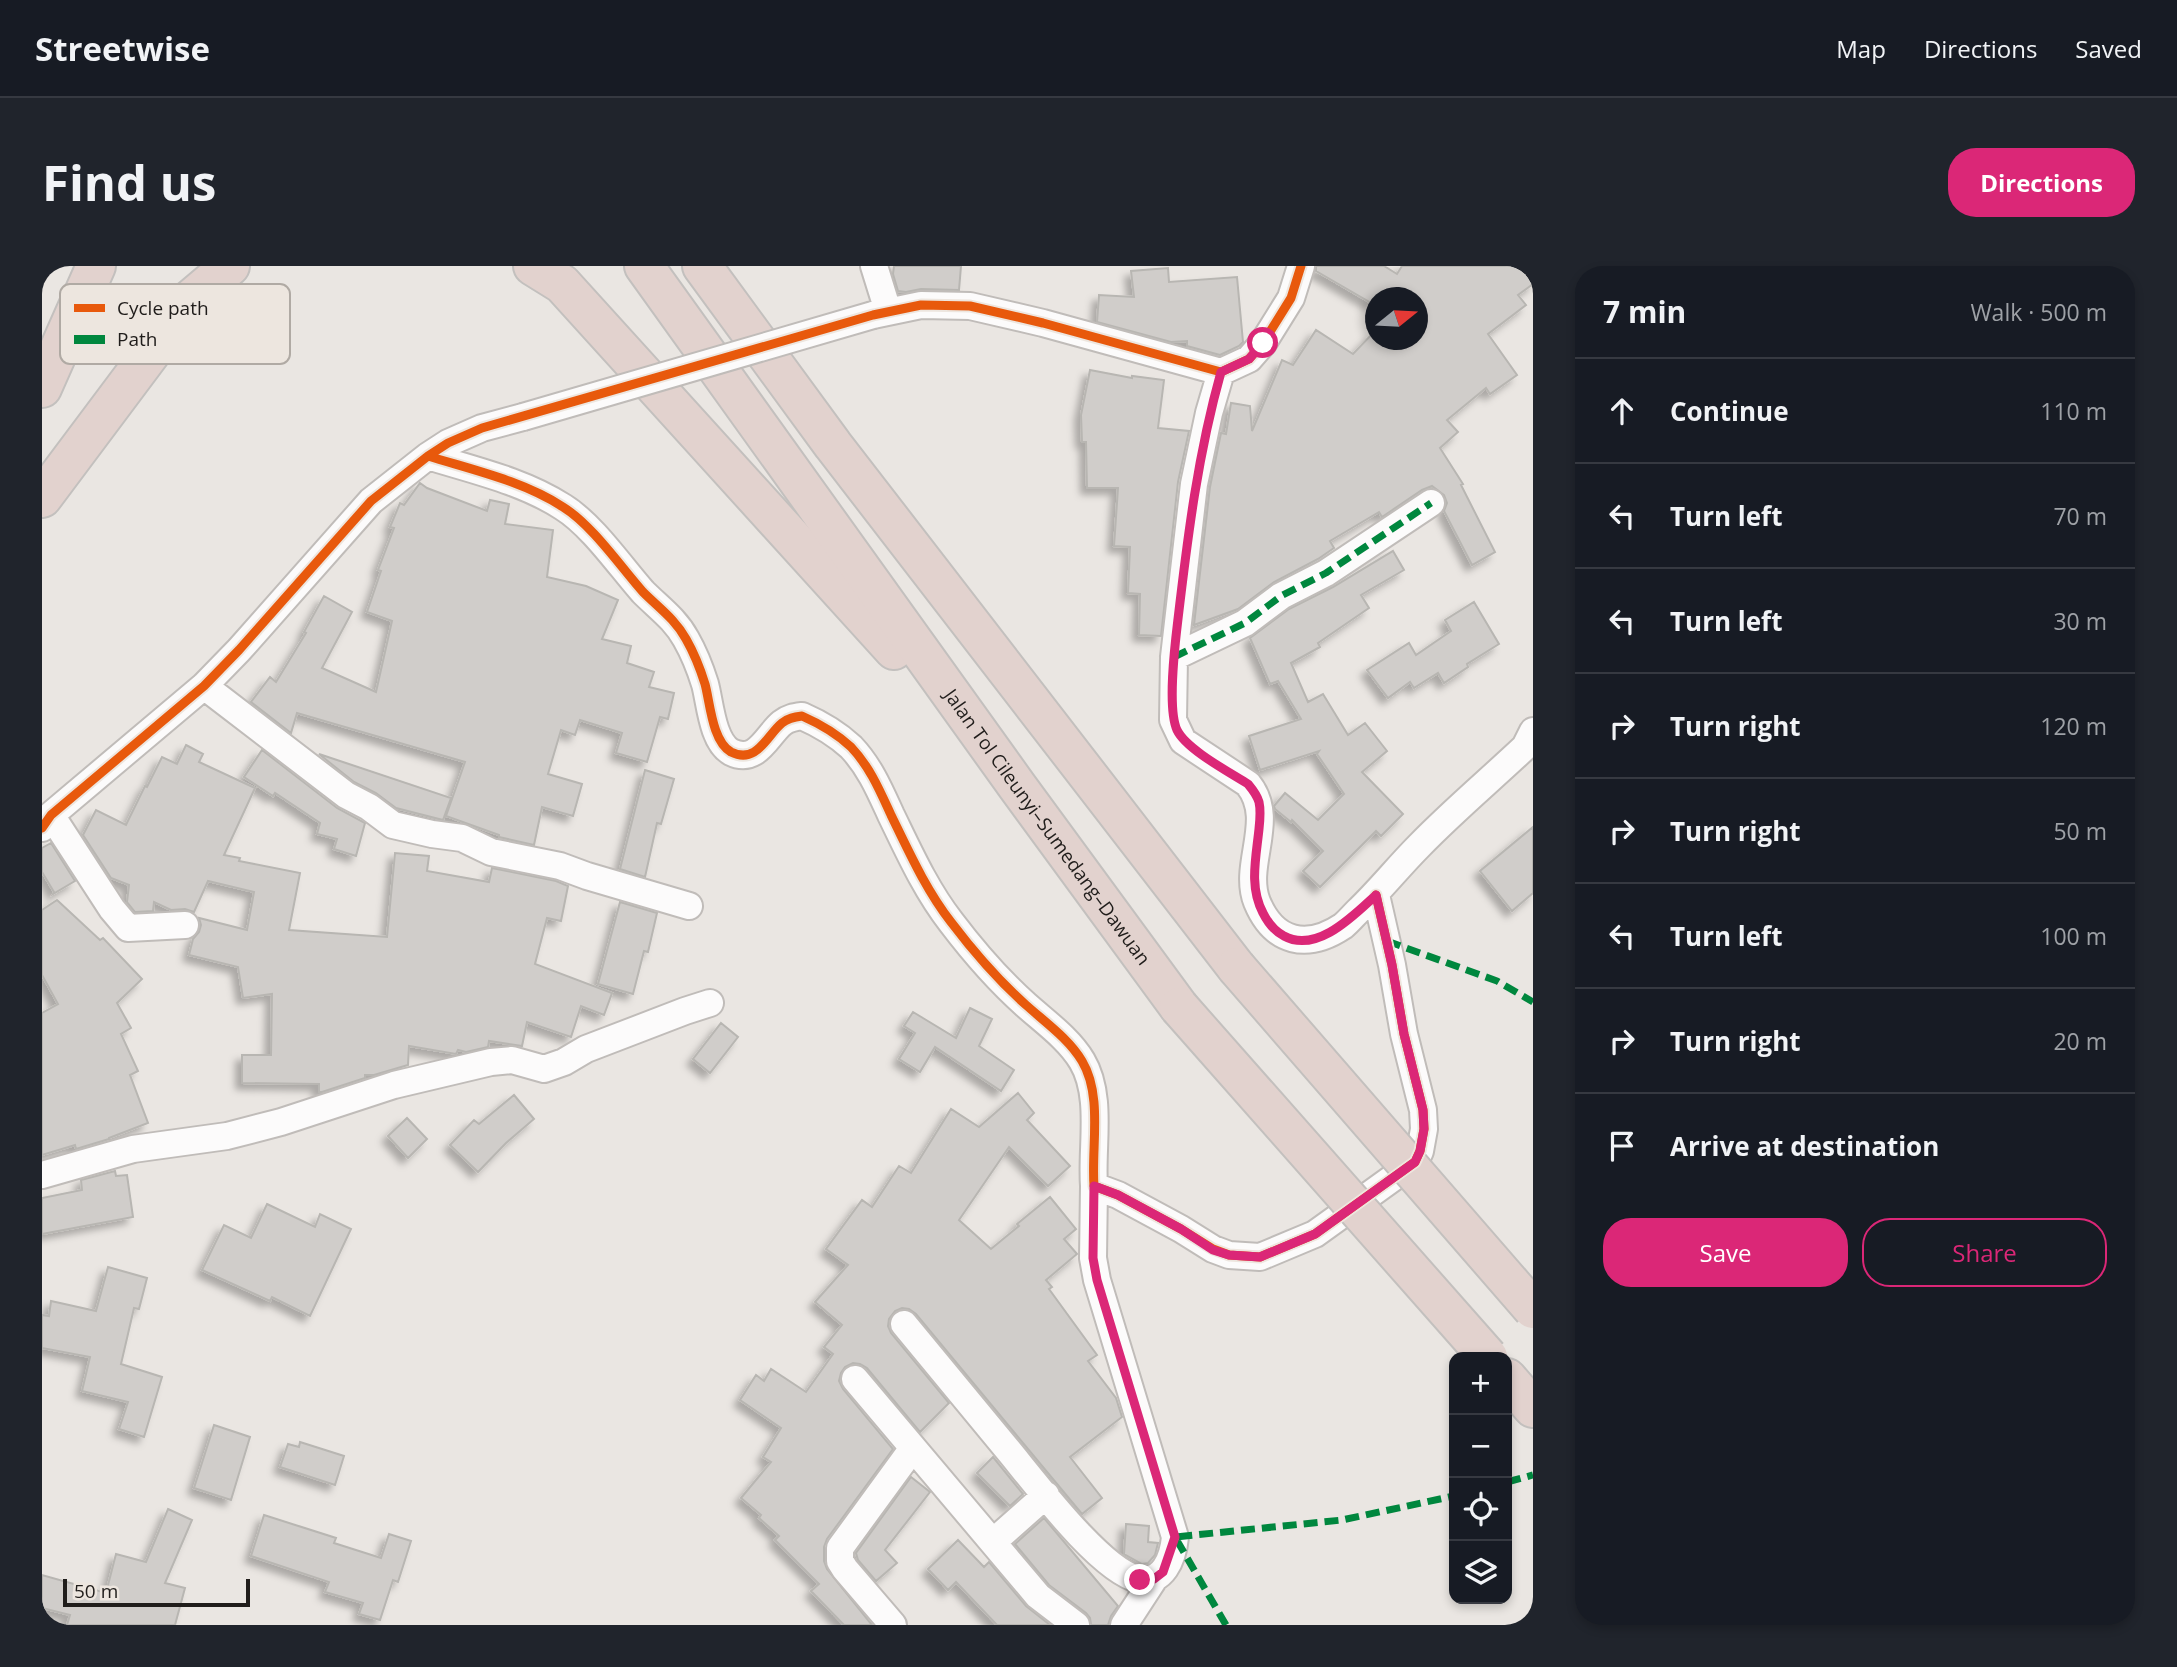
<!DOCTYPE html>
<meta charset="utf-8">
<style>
:root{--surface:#171b24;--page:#20242c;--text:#f1f3f6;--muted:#9ea1a6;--line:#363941;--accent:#db2777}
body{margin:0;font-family:"Open Sans",sans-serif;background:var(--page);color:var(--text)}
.controls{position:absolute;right:21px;bottom:21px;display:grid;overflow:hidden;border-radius:14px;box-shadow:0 4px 10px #0003}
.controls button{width:63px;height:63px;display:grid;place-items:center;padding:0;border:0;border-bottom:2px solid var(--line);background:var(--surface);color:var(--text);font:35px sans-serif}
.compass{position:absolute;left:1323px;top:21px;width:63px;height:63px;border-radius:50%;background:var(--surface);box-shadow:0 4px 10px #0003;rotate:72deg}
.scale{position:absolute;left:21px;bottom:18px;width:187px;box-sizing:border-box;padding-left:7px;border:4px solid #201d1b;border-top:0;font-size:19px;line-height:24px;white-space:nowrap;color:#201d1b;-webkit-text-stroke:5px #ede6df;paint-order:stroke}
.stop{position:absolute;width:21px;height:21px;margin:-16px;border:5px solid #db2777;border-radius:50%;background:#fff}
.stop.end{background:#db2777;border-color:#fff;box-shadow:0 2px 7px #0008}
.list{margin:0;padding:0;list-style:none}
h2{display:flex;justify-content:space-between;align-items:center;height:91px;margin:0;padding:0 28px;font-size:30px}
h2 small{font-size:23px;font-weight:400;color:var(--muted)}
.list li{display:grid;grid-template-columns:46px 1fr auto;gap:21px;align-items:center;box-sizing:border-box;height:105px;padding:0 28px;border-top:2px solid var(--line)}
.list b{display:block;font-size:26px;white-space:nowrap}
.list em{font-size:23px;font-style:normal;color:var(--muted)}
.actions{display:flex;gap:14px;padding:21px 28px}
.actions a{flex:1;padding:16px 0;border:2px solid var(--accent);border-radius:28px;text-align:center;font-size:24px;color:var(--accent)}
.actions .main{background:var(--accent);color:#fff}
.icon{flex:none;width:38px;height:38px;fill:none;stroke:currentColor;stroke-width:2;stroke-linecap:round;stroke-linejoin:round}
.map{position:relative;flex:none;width:1491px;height:1359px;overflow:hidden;border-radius:28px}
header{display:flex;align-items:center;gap:42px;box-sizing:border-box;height:98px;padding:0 35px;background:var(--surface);border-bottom:2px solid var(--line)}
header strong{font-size:33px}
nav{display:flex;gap:38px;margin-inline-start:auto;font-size:24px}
.intro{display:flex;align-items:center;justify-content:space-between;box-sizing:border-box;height:168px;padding:0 42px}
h1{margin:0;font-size:49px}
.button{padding:18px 32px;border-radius:28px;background:var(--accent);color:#fff;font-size:24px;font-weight:700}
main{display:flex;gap:42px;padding:0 42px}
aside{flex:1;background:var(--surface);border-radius:28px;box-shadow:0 4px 10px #0003}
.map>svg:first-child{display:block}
.building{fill:#d0cdca;stroke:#b8b6b2;stroke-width:2;filter:url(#shadow)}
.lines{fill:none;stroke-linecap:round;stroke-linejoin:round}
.street-casing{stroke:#c0bcb9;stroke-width:30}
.highway-casing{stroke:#c3c0be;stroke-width:42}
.street{stroke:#fcfbfb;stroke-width:26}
.highway{stroke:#e2d2ce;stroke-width:38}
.street-bridge-casing{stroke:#c0bcb9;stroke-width:30;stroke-linecap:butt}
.highway-bridge-casing{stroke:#c3c0be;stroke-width:42;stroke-linecap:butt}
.street-bridge{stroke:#fcfbfb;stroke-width:26}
.highway-bridge{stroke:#e2d2ce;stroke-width:38}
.quiet{stroke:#00873e;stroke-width:7;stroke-dasharray:14 7;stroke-linecap:butt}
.cycleway-casing{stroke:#ede6df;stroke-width:13}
.cycleway{stroke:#e8590c;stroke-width:9}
.route{stroke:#db2777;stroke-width:9}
.labels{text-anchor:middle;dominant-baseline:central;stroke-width:7;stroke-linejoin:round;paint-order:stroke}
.street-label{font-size:19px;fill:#201d1b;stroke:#ede6df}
.key{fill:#ede6df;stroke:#b0aaa4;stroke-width:2}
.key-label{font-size:19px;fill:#201d1b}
</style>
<header>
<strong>Streetwise</strong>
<nav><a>Map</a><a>Directions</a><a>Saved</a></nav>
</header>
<div class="intro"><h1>Find us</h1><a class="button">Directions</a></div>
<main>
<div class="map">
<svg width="1491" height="1359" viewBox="0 0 1491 1359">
<defs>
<filter id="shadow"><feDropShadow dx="-6" dy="6" stdDeviation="3.5" flood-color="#0004"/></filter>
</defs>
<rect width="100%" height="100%" fill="#eae6e2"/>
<path class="building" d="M852,0H919L917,24L879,23L864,26L856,25L851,8Z
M1274,0H1342L1355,8L1360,0H1491V18L1476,29L1484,39L1446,68L1475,109L1448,128L1444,122L1405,154L1416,166L1398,182L1421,218L1419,219L1453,286L1430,299L1402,245L1405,237L1402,229L1390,220L1380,224L1340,251L1337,246L1288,275L1292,282L1276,293L1232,316L1196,343L1152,359L1168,221L1179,167L1184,168L1189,137L1208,140L1210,165L1240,94L1251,99L1274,64L1311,88L1332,66L1334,74H1376V32H1334L1331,38L1274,5Z
M1126,2L1127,16L1195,11L1201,76L1197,80L1178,89L1145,80V75L1129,76L1055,56L1057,29L1092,31L1089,5Z
M1048,104L1090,112V110L1122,114L1116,162L1147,165L1136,216L1119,370L1097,369L1098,328L1086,327L1088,281L1072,280L1076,222H1045L1044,176H1040L1039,149Z
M378,217L385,222L445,245L448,234L467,238L463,258L511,264L505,311L544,320L576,334L560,373L589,380L585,397L612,406L607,421L632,427L626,453L618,451L605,496L574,487L580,467L538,454L533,469L519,464L506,508L540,518L531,550L500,541L492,579L457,571V569L404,550L423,496L255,447L249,467L209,436L228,411L234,416L264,367L262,366L282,330L310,346L280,402L334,426L350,355L325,346L339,305L336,304L352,262L348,261L358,237L362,239Z
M1351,285L1362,304L1319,329L1327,342L1276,377L1278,381L1249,397L1266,436L1281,428L1306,469L1323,457L1345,485L1320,506L1361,548L1339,570L1334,565L1278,621L1261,605L1281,585L1250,554L1249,556L1233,543L1232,540L1243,527L1276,554L1302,528L1275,488L1277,485L1218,504L1207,470L1259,453L1236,415L1228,418L1208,372L1247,343L1291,321Z
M1432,336L1457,378L1425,398L1426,401L1402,417L1396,407L1372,422L1368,416L1346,432L1325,404L1367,377L1374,389L1409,365L1403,354Z
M144,479L161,488L157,496L213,522L182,589L198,592L197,595L258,607L247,664L345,671L353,587L387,590L385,605L447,616L450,602L514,615L526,620L519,655L505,652L493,698L570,727L562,749L539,740L529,771L485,756L480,780L447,775L446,781L424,786L416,784L414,788L367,780L366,799L332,809H323V812L280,826H277V818L200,817V789H229L230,728L201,732L196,701L147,689L151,673L157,666L159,659L157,652L205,664L212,626L166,615L152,646L143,643L129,644L112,636L111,645L93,646L85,636L87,619L69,612L41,569L54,544L84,559L103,520L105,521L120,491L135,498Z
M220,484L295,542L323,557L314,590L292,583L295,573L275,568L278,557L233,527L231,530L202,511Z
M277,488L409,532L401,554L354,542L334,527L312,516Z
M603,504L632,513L619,558L615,557L603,611L578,603Z
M1491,561V627L1470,645L1438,605Z
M9,577L33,615L11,628L12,626L0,606V582Z
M15,634L58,674L61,672L100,713L75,737L89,762L79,768L96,805L88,809L106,857L67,872V873L34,883L33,879L0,889V747L16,738L0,709V644Z
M578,636L615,647L606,686L602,685L591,728L556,718Z
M928,742L950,753L937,780L972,804L959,825L893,781L878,806L857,793L873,767L862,760L871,746L914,772Z
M679,757L696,771L668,807L651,793Z
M976,827L992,847L985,854L1028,900L1006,920L967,881L917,954L949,983L977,960L975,958L1008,931L1034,963L1022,973L1035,988L1004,1014L1010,1021L1007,1023L1055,1089L1046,1095L1074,1132L1080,1151L1028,1191L1060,1232L1040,1248L874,1048L867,1043L860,1042L853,1045L847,1053L846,1060L849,1067L907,1137L878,1166L825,1102L818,1098L811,1097L803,1101L799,1107L797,1115L801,1123L851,1183L785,1273L782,1281V1295L785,1303L830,1359H802L769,1325L777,1318L733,1274L737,1270L717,1252L719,1249L699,1232L729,1196L721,1191L739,1162L698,1134L714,1109L722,1115L729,1103L764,1126L791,1088L782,1081L800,1059L773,1036L806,999L784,983L820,934L830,941L857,900L869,907L909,843L937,861Z
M472,829L492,853L464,877L436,906L408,879L432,854L437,858Z
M365,852L385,873L366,892L346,870Z
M73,905L74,910L85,909L91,951L0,968V932L40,924L39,914Z
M225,938L273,961L278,948L309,963L268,1050L230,1031L228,1035L160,1004L182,959L209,972Z
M66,1001L105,1012L97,1043L92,1042L79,1098L120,1111L102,1171L77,1163L86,1136L40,1125L48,1091L0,1082V1049L7,1050L9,1035L54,1045Z
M172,1159L208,1171L189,1234L152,1222Z
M258,1176L302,1190L293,1219L238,1201L246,1178L257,1181Z
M951,1191L981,1228L968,1240L935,1207Z
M869,1211L888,1226L843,1284L855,1297L834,1315L816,1294L814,1287Z
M126,1243L150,1254L123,1317L143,1322L133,1359H25L28,1349L0,1342V1309L64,1327L74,1288L104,1296Z
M222,1249L294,1272L292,1277L339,1292L347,1268L369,1275L356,1316L351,1314L338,1354L317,1348L321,1337L283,1326L287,1316L209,1290Z
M1002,1252L1076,1340L1069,1350L1066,1359H1049L1048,1352L1044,1347L1007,1319L973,1278Z
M1084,1258L1107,1260L1106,1276L1116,1277L1113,1289L1106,1297L1100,1298L1082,1288Z
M916,1274L942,1301L947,1296L984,1340L1008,1359H955L914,1316L906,1324L886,1303Z"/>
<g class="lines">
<defs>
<path id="street" d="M832,0L846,45
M831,49L879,39L928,40L1001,57L1179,106L1207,93L1221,77L1249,32L1259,0
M1179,106L1167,147L1152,218L1132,391L1131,454L1141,475L1206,518C1235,554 1200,598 1215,636C1232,677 1265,684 1301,660C1306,656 1311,650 1316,645C1338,624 1356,601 1378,579C1411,545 1448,514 1483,481L1491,465
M386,190C431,204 481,215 521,241C550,259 578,300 601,326C617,342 633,353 644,373C652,387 658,402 663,418C668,436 670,475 689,486C715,499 725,469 740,457C746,452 752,451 760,450C776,457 796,469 809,481C828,501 838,525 849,549C867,586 884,624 909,656C931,685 956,714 984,739C1003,756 1027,773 1040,795C1061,830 1049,881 1052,920L1076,929L1139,963L1171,983L1187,989L1218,991L1273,968L1373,896L1378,885L1382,863L1381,844L1362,768L1350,699L1334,629
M1132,391L1203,357L1239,330L1284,307L1389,237
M162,420L304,529L327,541L351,559L390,568L420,572L449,586L518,600L545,610L647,640
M9,549L70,643L86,662L143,659
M0,562L9,549L162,420L197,384L329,235L386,190L406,177L440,162L481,151
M0,909L91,883L185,870L239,856L352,819L449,796L470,794L502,803L522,796L544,783L643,745L668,737
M862,1058C895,1098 928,1138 961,1178C989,1211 1057,1304 1096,1313C1121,1319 1131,1292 1133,1271L1055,1014L1051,992L1052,920
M813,1113L996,1330L1034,1359
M951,1276L1004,1229
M851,1359L803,1303L798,1295V1282L871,1182
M1082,1359L1112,1313"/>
<g id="highway">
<path d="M491,0L520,18L852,384"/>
<path id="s1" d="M602,0L975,520L1137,741"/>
<path d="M660,0L791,179L1194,701"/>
<path d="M0,122L54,0"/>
<path d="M0,232L149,33L188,0"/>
<path d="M1465,1112L1491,1142"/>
</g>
</defs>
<use href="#street" class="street-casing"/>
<use href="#highway" class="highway-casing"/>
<use href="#street" class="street"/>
<use href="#highway" class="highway"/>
<defs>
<path id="street-bridge" d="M481,151L831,49"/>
<path id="highway-bridge" d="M1194,701L1491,1043
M1137,741L1446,1091"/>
</defs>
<use href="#street-bridge" class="street-bridge-casing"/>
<use href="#highway-bridge" class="highway-bridge-casing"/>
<use href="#street-bridge" class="street-bridge"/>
<use href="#highway-bridge" class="highway-bridge"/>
<path class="quiet" d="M1132,391L1203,357L1239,330L1284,307L1389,237
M1345,675L1455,715L1491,736
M1465,1216L1491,1209
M1184,1359L1133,1271L1300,1254L1412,1230"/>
<defs>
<path id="cycleway" d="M386,190C431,204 481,215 521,241C550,259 578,300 601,326C617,342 633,353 644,373C652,387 658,402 663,418C668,436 670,475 689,486C715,499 725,469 740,457C746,452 752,451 760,450C776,457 796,469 809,481C828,501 838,525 849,549C867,586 884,624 909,656C931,685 956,714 984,739C1003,756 1027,773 1040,795C1061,830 1049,881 1052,920L1076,929L1139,963L1171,983L1187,989L1218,991L1273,968L1373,896L1378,885L1382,863L1381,844L1362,768L1350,699L1334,629
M0,562L9,549L162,420L197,384L329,235L386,190L406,177L440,162L831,49L879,39L928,40L1001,57L1179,106L1207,93L1221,77L1249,32L1259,0"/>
</defs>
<use href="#cycleway" class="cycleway-casing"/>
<use href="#cycleway" class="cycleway"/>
</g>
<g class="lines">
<path class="route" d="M1098,1314L1112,1313L1121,1306L1133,1271L1055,1014L1051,992L1052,920L1076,929L1139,963L1171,984L1187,989L1218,991L1273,968L1373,896L1378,885L1382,863L1381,844L1362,768L1350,699L1334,629C1312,649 1275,688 1242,670C1232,665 1226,657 1221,647C1207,621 1214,592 1217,563C1218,554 1219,545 1217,536C1215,529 1211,524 1206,518C1187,506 1144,483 1135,464C1125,442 1133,378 1136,353C1146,268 1156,188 1179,106L1207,93L1221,77"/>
</g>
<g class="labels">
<g class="street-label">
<text stroke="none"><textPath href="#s1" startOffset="691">Jalan Tol Cileunyi–Sumedang–Dawuan</textPath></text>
</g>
</g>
<rect x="18" y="18" width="230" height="80" rx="10" class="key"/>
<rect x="32" y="38" width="31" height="8" fill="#e8590c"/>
<rect x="32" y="69" width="31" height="9" fill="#00873e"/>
<g class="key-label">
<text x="75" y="49">Cycle path</text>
<text x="75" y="80">Path</text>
</g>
</svg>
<div class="controls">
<button>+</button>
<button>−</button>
<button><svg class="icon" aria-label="locate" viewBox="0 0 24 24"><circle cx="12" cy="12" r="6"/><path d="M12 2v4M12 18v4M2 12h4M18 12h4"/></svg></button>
<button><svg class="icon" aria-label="layers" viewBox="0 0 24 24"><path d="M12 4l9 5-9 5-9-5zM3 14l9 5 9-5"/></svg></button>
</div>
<svg class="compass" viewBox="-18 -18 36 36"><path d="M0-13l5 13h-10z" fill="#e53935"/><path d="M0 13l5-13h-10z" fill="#9ea1a6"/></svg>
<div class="scale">50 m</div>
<div class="stop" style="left:1221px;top:77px"></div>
<div class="stop end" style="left:1098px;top:1314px"></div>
</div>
<aside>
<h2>7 min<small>Walk · 500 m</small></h2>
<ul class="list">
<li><svg class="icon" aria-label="ahead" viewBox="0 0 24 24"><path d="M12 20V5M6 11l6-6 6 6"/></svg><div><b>Continue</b></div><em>110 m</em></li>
<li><svg class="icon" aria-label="left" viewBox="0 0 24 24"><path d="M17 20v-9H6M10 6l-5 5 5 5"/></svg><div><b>Turn left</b></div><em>70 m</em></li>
<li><svg class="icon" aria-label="left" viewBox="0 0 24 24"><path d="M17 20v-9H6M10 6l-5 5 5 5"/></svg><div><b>Turn left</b></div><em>30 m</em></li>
<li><svg class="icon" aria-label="right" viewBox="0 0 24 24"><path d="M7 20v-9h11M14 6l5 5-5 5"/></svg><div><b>Turn right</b></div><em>120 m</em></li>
<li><svg class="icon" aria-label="right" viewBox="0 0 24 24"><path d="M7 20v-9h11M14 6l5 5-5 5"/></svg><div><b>Turn right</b></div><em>50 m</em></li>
<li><svg class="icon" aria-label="left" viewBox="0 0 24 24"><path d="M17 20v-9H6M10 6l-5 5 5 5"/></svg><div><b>Turn left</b></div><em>100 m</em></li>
<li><svg class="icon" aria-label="right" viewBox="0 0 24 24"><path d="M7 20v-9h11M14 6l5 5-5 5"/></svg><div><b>Turn right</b></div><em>20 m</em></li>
<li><svg class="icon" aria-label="arrive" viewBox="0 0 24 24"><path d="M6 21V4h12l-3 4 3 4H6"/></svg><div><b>Arrive at destination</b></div></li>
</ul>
<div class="actions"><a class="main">Save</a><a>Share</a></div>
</aside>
</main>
